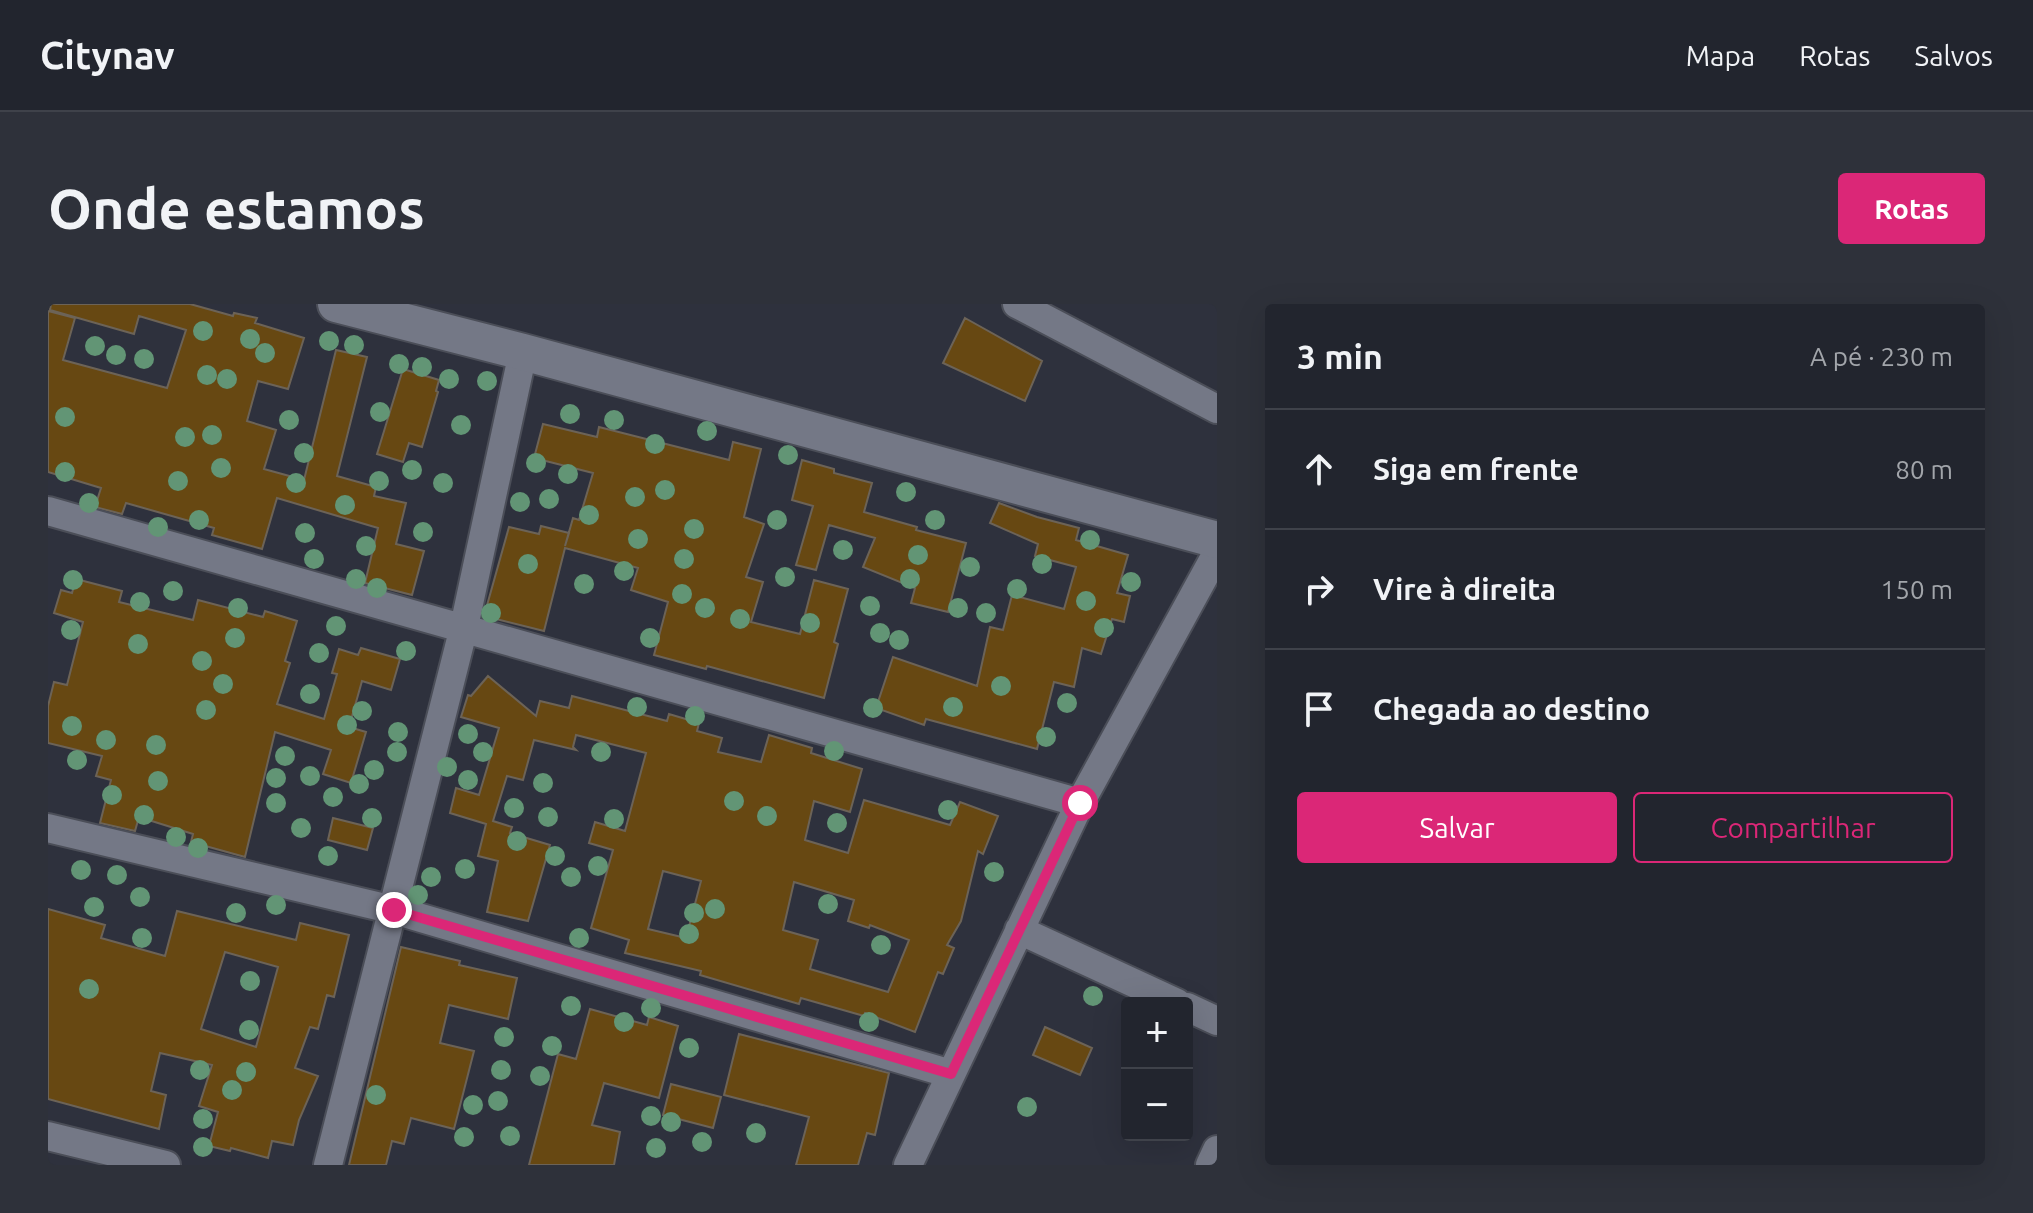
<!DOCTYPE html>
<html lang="pt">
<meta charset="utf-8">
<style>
:root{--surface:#22252e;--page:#2e313a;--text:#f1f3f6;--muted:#a2a5aa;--line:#3f424a;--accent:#db2777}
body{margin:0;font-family:Ubuntu,sans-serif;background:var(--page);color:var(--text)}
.controls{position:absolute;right:24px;bottom:24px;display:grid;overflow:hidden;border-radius:8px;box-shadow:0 8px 32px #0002}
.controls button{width:72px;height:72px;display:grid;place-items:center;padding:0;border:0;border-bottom:2px solid var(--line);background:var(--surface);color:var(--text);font:40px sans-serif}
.stop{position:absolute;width:24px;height:24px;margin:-18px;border:6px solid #db2777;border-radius:50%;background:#fff}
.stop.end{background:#db2777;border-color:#fff;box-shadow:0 2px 8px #0008}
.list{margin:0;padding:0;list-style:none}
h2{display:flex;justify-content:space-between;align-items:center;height:104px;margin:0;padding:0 32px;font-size:34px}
h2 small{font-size:26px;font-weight:400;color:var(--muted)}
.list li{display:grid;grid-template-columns:52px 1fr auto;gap:24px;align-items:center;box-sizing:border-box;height:120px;padding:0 32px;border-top:2px solid var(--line)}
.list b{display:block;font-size:30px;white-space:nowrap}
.list em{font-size:26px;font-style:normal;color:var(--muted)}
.actions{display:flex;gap:16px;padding:24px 32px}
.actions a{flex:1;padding:18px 0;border:2px solid var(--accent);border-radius:8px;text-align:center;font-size:28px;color:var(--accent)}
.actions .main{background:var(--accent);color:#fff}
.icon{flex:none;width:44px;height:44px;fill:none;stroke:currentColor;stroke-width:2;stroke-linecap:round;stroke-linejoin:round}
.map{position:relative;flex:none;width:1169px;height:861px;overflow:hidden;border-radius:8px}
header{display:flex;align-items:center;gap:48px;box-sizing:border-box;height:112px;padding:0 40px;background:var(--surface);border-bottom:2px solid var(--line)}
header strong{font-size:38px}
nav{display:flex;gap:44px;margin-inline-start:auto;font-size:28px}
.intro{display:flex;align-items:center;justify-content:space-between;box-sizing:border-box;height:192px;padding:0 48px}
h1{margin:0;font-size:56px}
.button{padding:20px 36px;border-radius:8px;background:var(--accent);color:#fff;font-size:28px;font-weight:700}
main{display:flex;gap:48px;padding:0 48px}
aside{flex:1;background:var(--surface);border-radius:8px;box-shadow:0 8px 32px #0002}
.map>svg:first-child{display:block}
.building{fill:#674812;stroke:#6c6357;stroke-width:2;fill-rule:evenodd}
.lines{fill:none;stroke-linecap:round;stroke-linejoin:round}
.minor-casing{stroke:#4b4e58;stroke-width:32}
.tertiary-casing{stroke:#4b4e58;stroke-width:40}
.minor{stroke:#747886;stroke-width:28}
.tertiary{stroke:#747886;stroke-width:36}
.tree{fill:#629575}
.route{stroke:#db2777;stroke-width:10}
</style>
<header>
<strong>Citynav</strong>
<nav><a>Mapa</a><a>Rotas</a><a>Salvos</a></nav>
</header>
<div class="intro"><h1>Onde estamos</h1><a class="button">Rotas</a></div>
<main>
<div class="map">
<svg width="1169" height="861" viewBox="0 0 1169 861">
<rect width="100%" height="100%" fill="#2e313d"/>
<path class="building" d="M3,0H142L185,12L186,9L209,14L207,19L256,34L240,85L210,77L199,117L228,126L216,165L256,176L288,46L319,53L289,172L328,183L326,192L358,199L348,240L376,247L364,291L317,279L330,224L229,194L214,245L164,231L166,224L78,199L74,210L47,203L53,184L0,168V7L27,14L15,56L119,84L138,26L91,12L86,30L2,6Z
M917,14L994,57L977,97L895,59Z
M355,65L391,76L388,87L390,88L374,143L361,139L355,158L329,150Z
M495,120L549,133L551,123L681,156L685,138L713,145L696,213L716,220L698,273L715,278L703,318L752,330L766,276L800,285L786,338L790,340L776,394L659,362L658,365L606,351L620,298L583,286L590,264L517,244L496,327L436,312L461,223L491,230L493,222L521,229L517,242L525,214L531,216L545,169L486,154Z
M754,156L786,165V169L824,179L816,208L869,223L868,226L918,239L900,308L863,299L867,284L815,263L827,234L781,221L768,266L748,261L765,202L744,196Z
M951,199L989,213L1031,224L1028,236L1080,251L1069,289L1082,292L1076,318L1064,315L1053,350L1034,344L1026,383L1006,378L989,445L878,415L876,421L828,404L845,353L929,382L942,323L955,326L964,291L1016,305L1028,263L987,252L990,240L942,219Z
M28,275L74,287L71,298L145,316L150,296L215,313L217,307L249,317L237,357L242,359L229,400L276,415L289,370L284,369L291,345L310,351L313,344L352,355L343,386L314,377L301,423L318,428L303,479L275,470L283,446L227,428L197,553L143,538L145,530L91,513L87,527L52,519L63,476L48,472L54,452L0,439V402L6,378L19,381L35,318L6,309L13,286L24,289Z
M440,372L488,412L492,397L521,404L524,392L619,417L621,410L651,419L649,427L674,434L670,448L713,458L721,431L764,444L763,449L814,465L802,508L766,497L757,536L800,549L816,496L902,521L912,498L950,512L935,550L930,547L913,617L899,641L906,644L895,670L890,668L867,728L817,709L816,712L753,694L751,700L652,671L653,667L577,649L581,636L543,624L565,546L541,539L547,518L577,527L598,449L528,431L525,443L528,446L486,436L475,476L459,472L445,517L464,523L462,529L502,541L480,617L439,608L450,557L430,552L438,520L402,509L408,484L431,491L451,424L413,413L420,391L423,392ZM615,567L653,577L638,634L600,625ZM746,578L806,596L800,617L821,624L822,621L861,636L840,688L762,665L770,636L735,626Z
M285,514L325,524L319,546L280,536Z
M0,605L57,621L53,634L117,652L129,607L248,636L252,619L301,631L286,693L279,691L270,725L262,723L247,764L270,772L251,816L245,841L224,837L220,854L183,844L182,847L161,842L170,808L151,802L164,761L112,749L103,787L118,791L111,825L0,795ZM177,648L230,663L208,743L153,725Z
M353,643L412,657L411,661L469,674L460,715L401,701L392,739L426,747L406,825L363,814L356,840L344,837L338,861H301Z
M542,705L599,721L601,713L630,722L611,794L556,779L544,821L572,828L566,861H481L510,750L528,755Z
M997,723L1044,744L1032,771L985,751Z
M691,730L841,769L827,831L819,829L810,861H748L761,813L676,791Z
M623,780L673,793L665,824L615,811Z"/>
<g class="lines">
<defs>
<path id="minor" d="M969,0L1169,105
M0,207L1032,499
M0,524L346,606L903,770
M971,626L1129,699
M1139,703L1169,717
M0,832L118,861
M280,861L416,323L475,48
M860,861L1032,499L1169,249
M1162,861L1169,846"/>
<path id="tertiary" d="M288,0L475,48L1169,236"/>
</defs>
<use href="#minor" class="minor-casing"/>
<use href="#tertiary" class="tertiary-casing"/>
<use href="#minor" class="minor"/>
<use href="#tertiary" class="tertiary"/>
</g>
<g class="tree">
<circle cx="155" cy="27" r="10"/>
<circle cx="202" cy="35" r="10"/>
<circle cx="281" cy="37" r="10"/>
<circle cx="306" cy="41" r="10"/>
<circle cx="47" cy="42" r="10"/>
<circle cx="217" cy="49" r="10"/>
<circle cx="68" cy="51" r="10"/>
<circle cx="96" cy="55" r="10"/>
<circle cx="351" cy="60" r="10"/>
<circle cx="374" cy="63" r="10"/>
<circle cx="159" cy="71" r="10"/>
<circle cx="179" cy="75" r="10"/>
<circle cx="401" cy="75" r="10"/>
<circle cx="439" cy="77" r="10"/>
<circle cx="332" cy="108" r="10"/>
<circle cx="522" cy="110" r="10"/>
<circle cx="17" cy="113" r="10"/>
<circle cx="241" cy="116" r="10"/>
<circle cx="566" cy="116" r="10"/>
<circle cx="413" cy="121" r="10"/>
<circle cx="659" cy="127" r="10"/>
<circle cx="164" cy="131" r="10"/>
<circle cx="137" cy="133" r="10"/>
<circle cx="607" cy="140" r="10"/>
<circle cx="256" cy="149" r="10"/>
<circle cx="740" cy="151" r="10"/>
<circle cx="488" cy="159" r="10"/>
<circle cx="173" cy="164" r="10"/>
<circle cx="364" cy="166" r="10"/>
<circle cx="17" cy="168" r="10"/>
<circle cx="520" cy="170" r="10"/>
<circle cx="130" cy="177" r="10"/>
<circle cx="331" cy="177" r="10"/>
<circle cx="248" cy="179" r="10"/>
<circle cx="395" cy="179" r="10"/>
<circle cx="617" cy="186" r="10"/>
<circle cx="858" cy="188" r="10"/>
<circle cx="587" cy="193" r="10"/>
<circle cx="501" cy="195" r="10"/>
<circle cx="472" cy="198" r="10"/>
<circle cx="41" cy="199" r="10"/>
<circle cx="297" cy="201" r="10"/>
<circle cx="541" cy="211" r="10"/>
<circle cx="151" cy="216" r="10"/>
<circle cx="729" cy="216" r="10"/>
<circle cx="887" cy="216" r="10"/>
<circle cx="110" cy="223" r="10"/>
<circle cx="646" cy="225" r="10"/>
<circle cx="375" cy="228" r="10"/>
<circle cx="257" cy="229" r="10"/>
<circle cx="590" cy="235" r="10"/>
<circle cx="1042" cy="236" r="10"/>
<circle cx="318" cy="242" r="10"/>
<circle cx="795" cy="246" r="10"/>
<circle cx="870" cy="251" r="10"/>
<circle cx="266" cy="255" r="10"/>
<circle cx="636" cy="255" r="10"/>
<circle cx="480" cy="260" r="10"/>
<circle cx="994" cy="260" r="10"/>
<circle cx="922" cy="263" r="10"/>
<circle cx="576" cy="267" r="10"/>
<circle cx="737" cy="273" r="10"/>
<circle cx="308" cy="275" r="10"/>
<circle cx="862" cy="275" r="10"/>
<circle cx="25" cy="276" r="10"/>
<circle cx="1083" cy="278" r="10"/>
<circle cx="536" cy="280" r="10"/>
<circle cx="329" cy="284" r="10"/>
<circle cx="969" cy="285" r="10"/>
<circle cx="125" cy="287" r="10"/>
<circle cx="634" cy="290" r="10"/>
<circle cx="1038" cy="297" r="10"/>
<circle cx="92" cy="298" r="10"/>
<circle cx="822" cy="302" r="10"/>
<circle cx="190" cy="304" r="10"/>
<circle cx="657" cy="304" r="10"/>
<circle cx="910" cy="304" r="10"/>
<circle cx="443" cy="309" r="10"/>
<circle cx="938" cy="309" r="10"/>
<circle cx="692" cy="315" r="10"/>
<circle cx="762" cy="319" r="10"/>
<circle cx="288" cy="322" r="10"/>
<circle cx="1056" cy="324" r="10"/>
<circle cx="23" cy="326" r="10"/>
<circle cx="832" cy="329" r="10"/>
<circle cx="187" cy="334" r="10"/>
<circle cx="602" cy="334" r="10"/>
<circle cx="851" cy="336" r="10"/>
<circle cx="90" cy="340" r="10"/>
<circle cx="358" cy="347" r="10"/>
<circle cx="271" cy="349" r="10"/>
<circle cx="154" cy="357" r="10"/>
<circle cx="175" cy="380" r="10"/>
<circle cx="953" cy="382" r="10"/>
<circle cx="262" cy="390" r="10"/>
<circle cx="1019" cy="399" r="10"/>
<circle cx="589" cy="403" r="10"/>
<circle cx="905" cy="403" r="10"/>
<circle cx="825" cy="404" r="10"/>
<circle cx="158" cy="406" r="10"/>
<circle cx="314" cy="407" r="10"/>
<circle cx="647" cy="412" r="10"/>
<circle cx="299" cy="421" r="10"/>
<circle cx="24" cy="422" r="10"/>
<circle cx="350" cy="428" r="10"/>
<circle cx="420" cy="430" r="10"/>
<circle cx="998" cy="433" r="10"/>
<circle cx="58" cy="436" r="10"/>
<circle cx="108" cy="441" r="10"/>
<circle cx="786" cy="447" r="10"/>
<circle cx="349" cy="448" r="10"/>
<circle cx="435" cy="448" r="10"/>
<circle cx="553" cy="448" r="10"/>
<circle cx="237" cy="452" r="10"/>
<circle cx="29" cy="456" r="10"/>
<circle cx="399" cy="463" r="10"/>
<circle cx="326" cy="466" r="10"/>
<circle cx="262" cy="472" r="10"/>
<circle cx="228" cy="474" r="10"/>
<circle cx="420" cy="476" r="10"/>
<circle cx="110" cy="477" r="10"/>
<circle cx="495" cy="479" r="10"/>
<circle cx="311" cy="480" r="10"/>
<circle cx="64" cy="491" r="10"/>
<circle cx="285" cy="493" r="10"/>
<circle cx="686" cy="497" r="10"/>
<circle cx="228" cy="499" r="10"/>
<circle cx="466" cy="504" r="10"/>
<circle cx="900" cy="506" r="10"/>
<circle cx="96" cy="511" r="10"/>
<circle cx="719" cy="512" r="10"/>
<circle cx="500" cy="513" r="10"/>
<circle cx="324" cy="514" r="10"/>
<circle cx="566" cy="515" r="10"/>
<circle cx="789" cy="519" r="10"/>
<circle cx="253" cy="524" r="10"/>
<circle cx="128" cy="533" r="10"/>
<circle cx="469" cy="537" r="10"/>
<circle cx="150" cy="544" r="10"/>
<circle cx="280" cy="552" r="10"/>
<circle cx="507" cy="552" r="10"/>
<circle cx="550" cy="562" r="10"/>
<circle cx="417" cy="565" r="10"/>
<circle cx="33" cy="566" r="10"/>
<circle cx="946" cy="568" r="10"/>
<circle cx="69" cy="571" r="10"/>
<circle cx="383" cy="573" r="10"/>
<circle cx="523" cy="573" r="10"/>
<circle cx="370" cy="591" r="10"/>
<circle cx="92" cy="593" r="10"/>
<circle cx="780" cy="600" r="10"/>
<circle cx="228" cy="601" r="10"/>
<circle cx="46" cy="603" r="10"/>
<circle cx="667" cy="605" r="10"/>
<circle cx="188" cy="609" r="10"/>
<circle cx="646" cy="609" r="10"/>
<circle cx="641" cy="630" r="10"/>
<circle cx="94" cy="634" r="10"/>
<circle cx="531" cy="634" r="10"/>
<circle cx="833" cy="641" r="10"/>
<circle cx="202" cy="677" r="10"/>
<circle cx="41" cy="685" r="10"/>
<circle cx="1045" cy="692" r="10"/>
<circle cx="523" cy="702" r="10"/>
<circle cx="603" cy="704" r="10"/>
<circle cx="576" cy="718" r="10"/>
<circle cx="821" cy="718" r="10"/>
<circle cx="201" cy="726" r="10"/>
<circle cx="456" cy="733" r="10"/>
<circle cx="504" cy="742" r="10"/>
<circle cx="641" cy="744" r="10"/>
<circle cx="152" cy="766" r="10"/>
<circle cx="453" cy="766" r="10"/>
<circle cx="198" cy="768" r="10"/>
<circle cx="492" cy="772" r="10"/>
<circle cx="184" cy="786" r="10"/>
<circle cx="328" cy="791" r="10"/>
<circle cx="450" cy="797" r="10"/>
<circle cx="425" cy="801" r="10"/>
<circle cx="979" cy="803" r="10"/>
<circle cx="603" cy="812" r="10"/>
<circle cx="155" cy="815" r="10"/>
<circle cx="623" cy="818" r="10"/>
<circle cx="708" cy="829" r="10"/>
<circle cx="462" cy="832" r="10"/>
<circle cx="416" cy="833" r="10"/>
<circle cx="654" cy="838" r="10"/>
<circle cx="155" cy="843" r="10"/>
<circle cx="608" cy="844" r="10"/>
</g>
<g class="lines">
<path class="route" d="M346,606L903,770L1032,499"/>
</g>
</svg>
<div class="controls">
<button>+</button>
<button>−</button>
</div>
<div class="stop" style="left:1032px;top:499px"></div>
<div class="stop end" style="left:346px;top:606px"></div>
</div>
<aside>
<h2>3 min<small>A pé · 230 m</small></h2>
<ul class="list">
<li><svg class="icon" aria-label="ahead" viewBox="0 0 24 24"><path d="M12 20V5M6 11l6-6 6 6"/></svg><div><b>Siga em frente</b></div><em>80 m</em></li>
<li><svg class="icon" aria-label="right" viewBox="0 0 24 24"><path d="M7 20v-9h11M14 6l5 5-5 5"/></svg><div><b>Vire à direita</b></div><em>150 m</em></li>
<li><svg class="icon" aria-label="arrive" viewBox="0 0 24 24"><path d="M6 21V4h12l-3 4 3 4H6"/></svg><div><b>Chegada ao destino</b></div></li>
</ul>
<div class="actions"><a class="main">Salvar</a><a>Compartilhar</a></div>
</aside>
</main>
